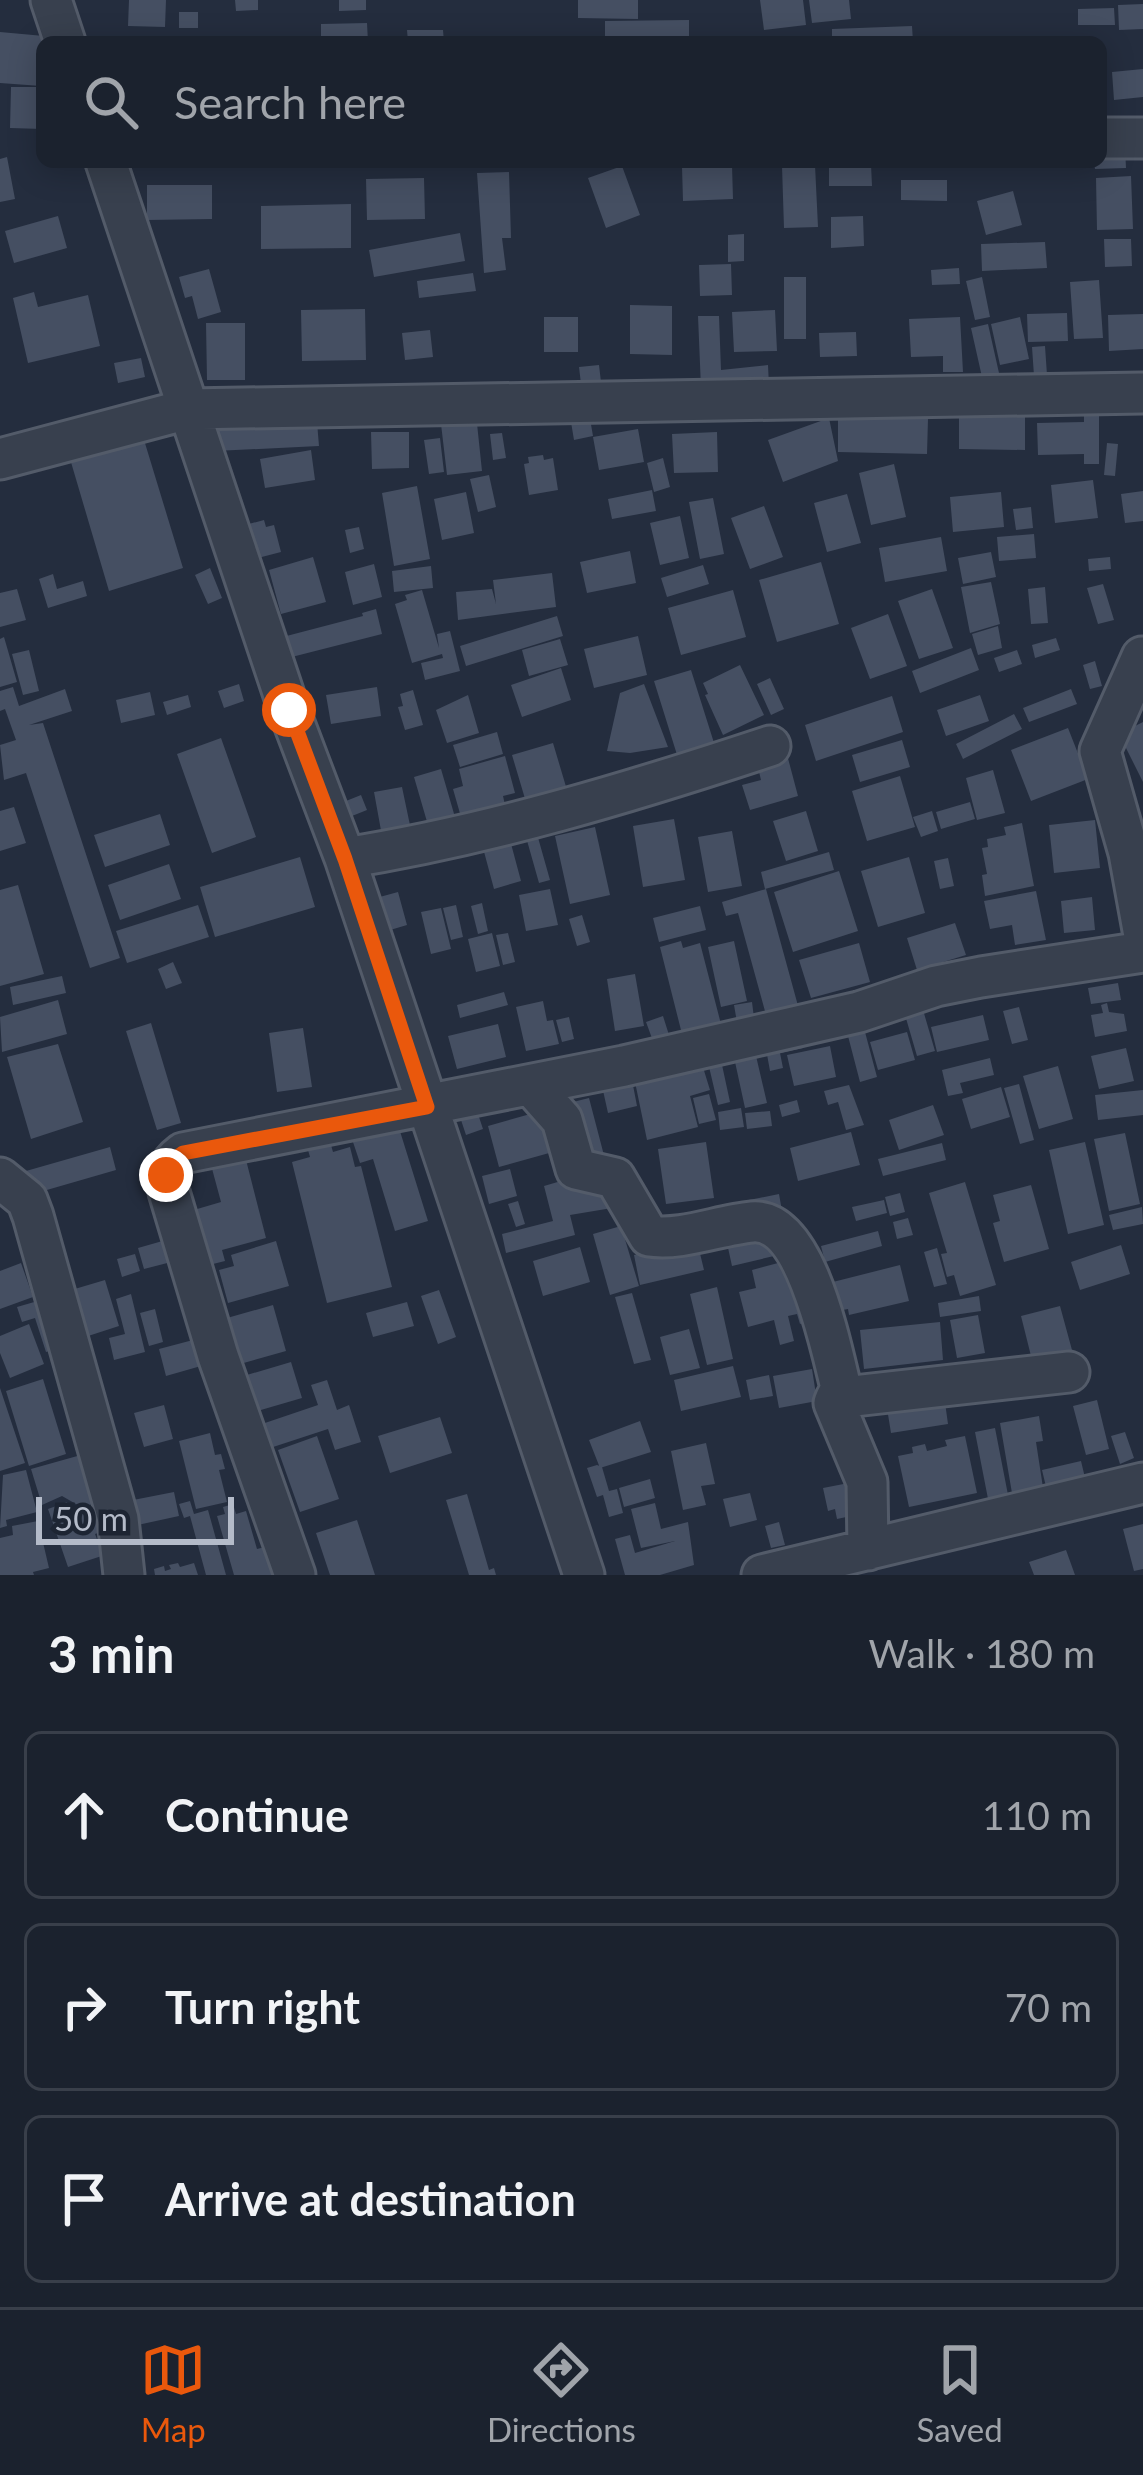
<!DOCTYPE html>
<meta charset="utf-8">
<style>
:root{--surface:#1b222e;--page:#242a36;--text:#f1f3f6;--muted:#a0a4aa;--line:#393f4a;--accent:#ea580c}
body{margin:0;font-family:Lato,sans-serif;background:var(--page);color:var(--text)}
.scale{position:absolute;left:36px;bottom:30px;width:198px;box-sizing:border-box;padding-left:12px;border:6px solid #b4bbc9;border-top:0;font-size:33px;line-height:42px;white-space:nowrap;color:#b4bbc9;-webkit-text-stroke:9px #1d2533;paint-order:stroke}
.stop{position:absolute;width:36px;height:36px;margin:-27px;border:9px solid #ea580c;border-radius:50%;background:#fff}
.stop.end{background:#ea580c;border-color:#fff;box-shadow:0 3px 12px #0008}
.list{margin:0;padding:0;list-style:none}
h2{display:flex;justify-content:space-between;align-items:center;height:156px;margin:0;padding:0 48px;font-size:51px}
h2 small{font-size:39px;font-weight:400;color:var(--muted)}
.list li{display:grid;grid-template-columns:78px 1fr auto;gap:36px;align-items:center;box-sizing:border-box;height:168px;margin:0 24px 24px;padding:0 24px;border:3px solid var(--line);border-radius:18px}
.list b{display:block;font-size:45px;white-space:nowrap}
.list em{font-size:39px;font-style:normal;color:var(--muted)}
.icon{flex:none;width:66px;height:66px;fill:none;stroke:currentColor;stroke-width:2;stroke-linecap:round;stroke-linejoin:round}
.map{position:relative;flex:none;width:1143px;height:1575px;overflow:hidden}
.search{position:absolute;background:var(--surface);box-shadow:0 6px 30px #0003;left:36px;right:36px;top:36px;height:132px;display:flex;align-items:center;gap:30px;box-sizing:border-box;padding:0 42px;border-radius:18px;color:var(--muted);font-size:45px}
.sheet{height:732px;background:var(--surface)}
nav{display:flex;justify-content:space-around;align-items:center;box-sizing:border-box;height:168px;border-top:3px solid var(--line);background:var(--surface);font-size:33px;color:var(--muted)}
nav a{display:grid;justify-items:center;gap:6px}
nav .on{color:var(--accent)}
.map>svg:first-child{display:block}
.building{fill:#454f62}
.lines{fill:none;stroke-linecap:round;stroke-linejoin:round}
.minor-casing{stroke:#535b69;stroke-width:45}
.minor{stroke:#38404e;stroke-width:39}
.route{stroke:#ea580c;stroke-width:15}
</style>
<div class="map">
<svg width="1143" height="1575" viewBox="0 0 1143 1575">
<rect width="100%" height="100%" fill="#242d3e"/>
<path class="building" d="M129,0H166L165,27L128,26Z
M235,0H258V10L236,11Z
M339,0H366V10L339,11Z
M578,0H638V19L578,18Z
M760,0H803L806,25L764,30Z
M809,0H849L851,19L812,23Z
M1143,4V29L1119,30L1118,5Z
M1114,8L1115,25H1078V9Z
M179,12H198V28H179Z
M689,20V41H605V21Z
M367,23L368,42H321V24Z
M912,26L913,42H832V29Z
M407,30H443L444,42H408Z
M0,32L44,36L41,86L0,83Z
M1143,69V97L1114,100L1112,72Z
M11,87H42V129L10,128Z
M1125,148L1126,168L1095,169L1094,162H1101V149Z
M7,157L15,199L0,202V159Z
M871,164L872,186H829V165Z
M732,165L733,199L683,201L682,167Z
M815,165L818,227L784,228L782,166Z
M622,166L640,215L606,228L588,178Z
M509,172L511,238H502L506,270L484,273L477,173Z
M1131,176L1133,229L1097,230L1096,178Z
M424,178L425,219L367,220L366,179Z
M901,180H947V201L901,200Z
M147,185H212V219L147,220Z
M1013,191L1022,225L986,235L977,201Z
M351,204V248L261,249V206Z
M58,216L67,248L14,263L5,231Z
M863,216L864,246L831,248V217Z
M460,233L465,261L374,277L369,250Z
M744,234V261L728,262V235Z
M1104,239H1131L1132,266L1105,267Z
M1045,242L1047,268L982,271L981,244Z
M731,264L732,295L700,296L699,265Z
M959,268L960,284L932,285L931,270Z
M209,269L221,312L198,319L192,296L185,298L179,277Z
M473,273L476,291L419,298L417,281Z
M784,277H806V339H784Z
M982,277L990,317L975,320L966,281Z
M1099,280L1103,338L1074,339L1070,282Z
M34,292L38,307L88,295L100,346L28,363L13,298Z
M630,305L672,306V355L630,354Z
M365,309L366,360L302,361L301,310Z
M775,310L777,351L734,352L732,312Z
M1067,313L1068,341L1028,342L1027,314Z
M1143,314V349L1109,351L1108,315Z
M698,316H719L721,370L768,365L769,386L701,388Z
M544,317H578V352H544Z
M960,317L963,372H943V356L911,357L909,319Z
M1020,317L1029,359L1000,365L991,324Z
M206,323H245V380H207Z
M988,324L999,373L982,377L971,328Z
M430,330L433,357L405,360L402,333Z
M856,332L857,356L820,357L819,333Z
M1045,346L1047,375L1034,376L1032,347Z
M141,358L145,377L118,383L114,363Z
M599,365L601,382L581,384L579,367Z
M872,401L871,417L928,419L927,454L838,452V416Z
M1084,408H1099V464H1084V454L1038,455L1037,423L1084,422Z
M589,413L593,436L574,440L570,416Z
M476,414L482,471L447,475L441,424Z
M959,416L1025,417V450L959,449Z
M829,418L838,461L783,482L768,440Z
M317,422L319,446L215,451L213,427Z
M638,429L644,462L599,470L593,437Z
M141,430L183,568L109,591L68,452Z
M371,432H409V468L372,469Z
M717,432L718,472L674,473L672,434Z
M502,433L506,458L493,460L490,434Z
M440,438L444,472L429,474L424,440Z
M1107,443L1118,444L1115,476L1104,475Z
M311,450L315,480L265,488L260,459Z
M543,455L544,460L553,458L558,490L529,495L524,464L529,463L528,457Z
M663,458L670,487L654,492L647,463Z
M894,464L906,517L871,525L859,473Z
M489,475L496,507L478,512L470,479Z
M1093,480L1098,518L1055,523L1051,485Z
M417,486L430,559L394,566L382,493Z
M652,490L656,511L612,519L608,499Z
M1143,491V521L1125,523L1121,494Z
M466,492L474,533L442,540L434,499Z
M1001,492L1004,527L953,532L950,497Z
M847,494L861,543L827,552L814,503Z
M713,498L724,554L700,559L689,502Z
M764,506L783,557L750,569L731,518Z
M1031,507L1033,528L1016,530L1013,509Z
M680,516L689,558L660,565L650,523Z
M264,520L266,527L274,525L281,552L246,561L245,525Z
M359,527L364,549L350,553L345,530Z
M1034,534L1036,558L999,561L997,537Z
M941,537L947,571L885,582L879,548Z
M630,551L636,583L587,593L580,562Z
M991,552L996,577L963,584L958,558Z
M313,557L326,602L281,614L269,570Z
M1110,557L1111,569L1089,571L1088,559Z
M821,562L839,624L777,642L759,580Z
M374,564L382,597L353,605L345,572Z
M703,565L709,584L667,597L661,578Z
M431,566L433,588L394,592L392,571Z
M210,568L222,598L208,604L195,575Z
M552,573L556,607L458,620L456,592L492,589L496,604L493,580Z
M53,574L57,589L83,581L87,596L48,608L39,579Z
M991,582L1000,624L970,633L961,587Z
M1103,584L1114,620L1098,624L1087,588Z
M1045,587L1048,623L1031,624L1028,589Z
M17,589L26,620L0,627V593Z
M932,589L953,648L919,659L898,601Z
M422,590L439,648L437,634L450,631L460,671L425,680L421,663L443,658L442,654L412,663L395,604L407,600L405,595Z
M733,590L746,637L681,655L668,608Z
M376,609L382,634L280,660L275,639L363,616L362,613Z
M888,614L907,666L870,679L851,628Z
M557,616L563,636L466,666L460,646Z
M998,626L1002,648L978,655L972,634Z
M638,636L647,675L594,688L584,649Z
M4,637L17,682L0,687V639Z
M1056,638L1060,650L1035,658L1032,645Z
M560,639L568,665L529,676L522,650Z
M971,648L979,670L920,693L912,671Z
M29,650L39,691L23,695L12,654Z
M1017,650L1022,664L999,672L994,658Z
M1095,661L1102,686L1090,689L1083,665Z
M740,665L764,715L723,735L705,695L708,694L703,683Z
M561,668L571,700L522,717L511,685Z
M691,670L715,746L678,758L654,681Z
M770,678L784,709L771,715L757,684Z
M239,684L244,701L224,708L218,691Z
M644,684L668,747L630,753L607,751L620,693Z
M13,687L19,706L65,689L72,711L29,725L43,723L120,958L90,968L26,773L4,780L0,745L16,740L5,709L0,711V691Z
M377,687L381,716L331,724L326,695Z
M1071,689L1077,704L1029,722L1023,708Z
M413,690L423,725L405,730L398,707L403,706L400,694Z
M150,692L155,715L121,723L116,700Z
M188,695L191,707L167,715L163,702Z
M468,695L479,733L447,743L436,710Z
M980,695L989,721L946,736L937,710Z
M892,696L903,732L816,761L805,725Z
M1014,714L1022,729L963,759L956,744Z
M1143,722V782L1119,734Z
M1068,728L1088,779L1031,801L1011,750Z
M497,732L503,754L460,767L453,745Z
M221,738L256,837L212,853L177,754Z
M902,740L910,767L860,782L852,755Z
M553,743L567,790L526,802L512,755Z
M785,747L798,796L750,810L742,785L761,780L755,755Z
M505,756L515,793L503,796L505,805L461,817L453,789L463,786L459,769Z
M441,769L457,824L430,832L414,777Z
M993,770L1005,813L977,820L966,778Z
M900,776L915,827L867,841L852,791Z
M402,787L411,830L382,836L374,792Z
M361,795L367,810L352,816L346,801Z
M970,802L975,819L941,829L936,812Z
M14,807L26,843L0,851V811Z
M806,811L818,851L786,861L773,821Z
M932,811L938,831L921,837L913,817Z
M160,814L170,845L105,867L94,835Z
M674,819L685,880L643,887L633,826Z
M1095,820L1100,868L1054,873L1049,825Z
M1022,823L1034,886L985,896L982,875L987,874L982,848L988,847L987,839L1006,835L1004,827Z
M506,825L521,881L494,889L479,833Z
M595,827L610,895L570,904L555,836Z
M732,831L742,886L708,892L698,837Z
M537,834L550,880L539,883L526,837Z
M829,852L834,870L765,889L761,872Z
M300,857L315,907L215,937L200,887Z
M909,857L925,913L878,927L861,871Z
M948,858L954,886L940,889L934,861Z
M169,864L181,899L120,920L108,885Z
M839,871L858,931L793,952L774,892Z
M18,885L44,974L0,986V890Z
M550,889L558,925L526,931L519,895Z
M766,889L800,1013L768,1022L738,913L726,916L722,902Z
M1036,891L1046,940L1015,945L1012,925L990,929L984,901Z
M398,892L407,925L370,936L365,901Z
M1092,897L1095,930L1064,933L1061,901Z
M482,903L488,931L478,934L471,906Z
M198,905L209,937L127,963L116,931Z
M456,905L463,937L451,940L443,908Z
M700,906L706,930L659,942L653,918Z
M441,908L451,949L431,954L421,912Z
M582,915L590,942L577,946L569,919Z
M955,923L966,955L917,970L907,938Z
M492,933L500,966L476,972L468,939Z
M508,933L515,962L503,965L496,935Z
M681,941L683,948L700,943L722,1028L683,1038L660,947Z
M734,941L747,1001L721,1007L708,947Z
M859,943L870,982L811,998L799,960Z
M173,962L182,983L166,989L158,969Z
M635,974L644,1026L615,1031L607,979Z
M62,976L66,993L13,1005L10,987Z
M1118,983L1121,1000L1091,1004L1088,988Z
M504,992L508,1005L460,1018L457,1005Z
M58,1000L67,1034L2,1052L0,1017Z
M543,1001L547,1021L553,1020L559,1044L526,1051L516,1007Z
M752,1002L755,1026L738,1028L734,1005Z
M921,1003L935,1051L917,1056L903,1008Z
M1107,1003L1109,1012L1124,1014L1127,1031L1095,1037L1091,1015L1103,1013L1101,1005Z
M1019,1007L1028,1040L1012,1044L1003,1011Z
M983,1015L989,1040L937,1052L931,1027Z
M663,1016L669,1035L653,1041L646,1022Z
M569,1017L574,1039L562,1042L556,1020Z
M151,1023L181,1123L157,1130L126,1031Z
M498,1024L506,1057L457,1069L448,1036Z
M303,1028L312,1087L277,1092L269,1033Z
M799,1031L803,1048L780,1053L783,1068L770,1071L764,1038Z
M865,1032L877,1077L860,1082L848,1036Z
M907,1032L915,1060L878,1070L870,1042Z
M753,1043L767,1103L745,1108L732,1048Z
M58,1044L83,1122L31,1139L7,1057Z
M830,1046L836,1077L794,1086L787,1055Z
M1126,1048L1134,1081L1099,1089L1091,1056Z
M719,1051L730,1102L718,1105L706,1054Z
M990,1058L994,1075L960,1083L963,1093L948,1096L942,1070Z
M702,1064L710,1090L690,1096L698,1127L647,1140L635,1082Z
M1058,1066L1073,1119L1039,1129L1023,1076Z
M632,1080L637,1106L608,1113L602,1086Z
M1019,1084L1034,1140L1020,1144L1004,1088Z
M849,1085L864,1125L846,1130L838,1102L828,1105L824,1091Z
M1001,1087L1010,1117L971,1129L962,1099Z
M1143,1090V1115L1098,1120L1095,1095Z
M709,1094L716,1120L699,1124L693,1098Z
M589,1098L606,1163L581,1169L565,1104Z
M797,1100L800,1112L782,1117L779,1105Z
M475,1105L483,1129L466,1135L458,1111Z
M933,1105L944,1135L899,1150L889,1120Z
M741,1108L744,1127L720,1130L718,1112Z
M548,1109L560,1150L499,1167L488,1126Z
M770,1111L772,1126L747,1129L745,1113Z
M399,1128L428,1221L395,1231L373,1159L360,1163L353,1142Z
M851,1132L860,1165L798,1181L790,1148Z
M1125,1133L1140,1204L1109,1211L1094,1139Z
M706,1142L714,1198L666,1204L658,1149Z
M1085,1142L1104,1225L1068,1234L1049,1150Z
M942,1143L946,1160L883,1176L878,1159Z
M331,1145L333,1152L350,1147L355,1167L361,1166L392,1287L327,1303L292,1162L310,1157L308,1150Z
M110,1147L116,1170L33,1194L26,1171Z
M245,1156L266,1238L222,1250L225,1261L201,1267L187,1212L221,1202L211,1165Z
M510,1169L517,1196L489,1204L482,1176Z
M578,1176L610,1179L618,1207L570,1215L575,1235L506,1253L502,1234L553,1221L544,1186Z
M965,1182L996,1285L960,1296L954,1275L947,1277L941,1254L947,1253L929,1193Z
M1031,1185L1049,1249L1004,1262L993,1223L1000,1221L993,1195Z
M900,1193L905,1212L890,1216L885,1197Z
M779,1194L782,1211L753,1217L749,1200Z
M884,1200L887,1213L856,1221L852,1207Z
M518,1201L525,1224L516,1227L508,1204Z
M1142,1207L1143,1224L1113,1230L1109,1215Z
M908,1218L913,1235L897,1239L893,1222Z
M766,1224L774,1256L732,1266L725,1234Z
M621,1226L639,1286L610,1295L593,1234Z
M878,1231L882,1246L825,1262L821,1246Z
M173,1238L179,1260L144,1269L138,1248Z
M276,1241L289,1286L228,1303L219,1270L234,1266L231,1255Z
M697,1241L704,1270L640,1285L634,1255Z
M1121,1245L1130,1274L1080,1290L1071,1262Z
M580,1247L590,1282L543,1296L533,1261Z
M937,1248L947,1284L934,1287L924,1252Z
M135,1254L140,1271L122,1277L117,1259Z
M797,1258L813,1320L800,1324L797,1314L788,1316L794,1341L780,1345L774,1320L748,1327L739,1292L756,1288L752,1270Z
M21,1263L33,1297L0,1309V1271Z
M900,1265L909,1301L849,1315L848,1309L832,1312L825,1284Z
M105,1280L119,1326L82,1338L68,1291Z
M717,1287L733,1359L707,1365L690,1294Z
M439,1290L456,1337L438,1344L421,1296Z
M632,1293L651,1360L634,1364L615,1297Z
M131,1294L145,1352L114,1360L109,1338L125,1334L116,1299Z
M979,1296L981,1311L940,1317L938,1303Z
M48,1298L63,1347L46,1352L35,1318L22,1322L17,1307Z
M407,1302L414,1326L373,1337L366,1313Z
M273,1305L286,1351L233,1366L220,1320Z
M1060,1306L1072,1350L1032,1360L1021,1316Z
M155,1309L163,1342L149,1346L140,1313Z
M978,1315L985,1353L957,1358L950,1320Z
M940,1322L943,1360L864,1369L860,1330Z
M29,1324L44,1364L10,1378L0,1353V1336Z
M689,1329L700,1368L670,1375L660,1337Z
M193,1340L201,1366L166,1376L159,1349Z
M291,1362L302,1398L251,1413L240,1377Z
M733,1366L741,1397L681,1411L674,1380Z
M812,1369L817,1401L779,1408L773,1376Z
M769,1375L773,1396L750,1400L746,1380Z
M43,1379L66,1454L29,1466L6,1391Z
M327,1380L337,1410L349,1405L361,1442L335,1450L328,1429L267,1449L259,1425L318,1405L311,1385Z
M0,1388L25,1463L0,1471Z
M943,1388L948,1424L891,1433L885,1396Z
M1097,1400L1109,1449L1086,1455L1073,1406Z
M164,1405L173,1439L144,1447L134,1413Z
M1039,1416L1043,1441L1036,1442L1044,1494L1013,1499L1000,1423Z
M440,1417L452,1453L390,1473L378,1436Z
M640,1421L651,1452L600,1468L589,1440Z
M995,1428L1009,1500L989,1504L975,1432Z
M1125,1432L1134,1458L1120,1464L1111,1436Z
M210,1433L215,1455L221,1454L225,1469L219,1470L227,1502L196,1509L179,1441Z
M317,1436L339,1499L300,1512L278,1450Z
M965,1436L977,1493L909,1507L898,1456L913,1453L912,1447L925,1444L927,1451L947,1446L945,1440Z
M706,1443L715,1484L701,1486L706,1505L683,1510L671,1451Z
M88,1453L102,1499L83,1508L62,1496L42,1505L31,1469Z
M1081,1461L1087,1486L1048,1495L1042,1470Z
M597,1465L602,1467L609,1491L617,1489L623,1513L609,1517L603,1495L597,1497L587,1468Z
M26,1470L37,1512L6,1520L7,1526L0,1528L3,1475Z
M650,1479L655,1498L624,1507L619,1488Z
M859,1481L865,1513L837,1519L835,1509L828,1511L823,1488Z
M174,1492L179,1516L133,1526L128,1501Z
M750,1493L757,1520L730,1527L723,1499Z
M467,1494L489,1570L494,1568L496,1575H469L446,1500Z
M190,1501L194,1514L208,1510L226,1575H206L190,1516L184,1518L179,1504Z
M67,1502L72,1517L96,1509L104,1531L95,1534L97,1539L111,1535L117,1551L68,1567L48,1509Z
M655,1503L661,1529L688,1522L694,1565L660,1575H625L615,1539L630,1535L635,1553L675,1541L641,1548L631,1509Z
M233,1504L236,1514L246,1511L257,1549L273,1545L282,1575H234L217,1516L225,1514L223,1507Z
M357,1520L375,1575H330L316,1533Z
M38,1521L49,1568L33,1572L34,1575H0V1538L13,1535L12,1526Z
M779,1522L785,1545L771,1548L765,1526Z
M1143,1524V1569L1134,1571L1123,1529Z
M1066,1550L1075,1575H1034L1029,1562Z
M178,1563L180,1567L194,1563L198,1575H155L154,1569L164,1566L165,1571L171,1569L169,1565Z"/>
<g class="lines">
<defs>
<path id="minor" d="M51,0L65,42
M1101,138H1143
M106,162L289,710L345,858L584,1575
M0,459L188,409L1143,393
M1142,657L1100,751L1129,853L1143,930
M345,858C489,835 631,792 770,746
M531,1085L562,1120L576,1169L615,1178L649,1236C682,1241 719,1225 752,1222C808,1217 832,1354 843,1396
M0,1178L27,1200L33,1216L118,1519L124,1575
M868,1550L867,1482L834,1403L836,1398L1069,1372
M295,1575L218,1356L169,1192C166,1173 167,1165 183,1153L624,1066L859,1012L936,986L981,977L1143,952
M762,1575L1143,1483"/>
</defs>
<use href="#minor" class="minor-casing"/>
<use href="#minor" class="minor"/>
</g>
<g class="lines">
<path class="route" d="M166,1175L171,1162L183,1153L427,1107L345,859L289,710"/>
</g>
</svg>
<div class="scale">50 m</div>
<div class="stop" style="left:289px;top:710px"></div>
<div class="stop end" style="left:166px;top:1175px"></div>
<div class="search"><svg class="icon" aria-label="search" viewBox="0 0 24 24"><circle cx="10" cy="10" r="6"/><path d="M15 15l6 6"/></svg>Search here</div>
</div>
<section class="sheet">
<h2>3 min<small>Walk · 180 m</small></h2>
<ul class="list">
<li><svg class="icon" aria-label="ahead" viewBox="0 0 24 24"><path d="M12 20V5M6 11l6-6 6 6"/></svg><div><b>Continue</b></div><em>110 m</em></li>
<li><svg class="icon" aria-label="right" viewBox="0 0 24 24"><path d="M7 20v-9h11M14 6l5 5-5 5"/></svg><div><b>Turn right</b></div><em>70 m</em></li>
<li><svg class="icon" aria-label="arrive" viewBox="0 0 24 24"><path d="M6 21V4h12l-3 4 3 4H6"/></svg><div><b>Arrive at destination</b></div></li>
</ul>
</section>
<nav>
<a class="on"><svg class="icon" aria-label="map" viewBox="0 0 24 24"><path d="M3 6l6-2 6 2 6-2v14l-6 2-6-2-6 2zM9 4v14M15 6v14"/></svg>Map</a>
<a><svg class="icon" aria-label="directions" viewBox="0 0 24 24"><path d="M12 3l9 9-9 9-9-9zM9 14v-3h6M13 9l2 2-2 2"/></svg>Directions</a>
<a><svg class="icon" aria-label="saved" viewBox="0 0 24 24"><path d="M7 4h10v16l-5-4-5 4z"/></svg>Saved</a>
</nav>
